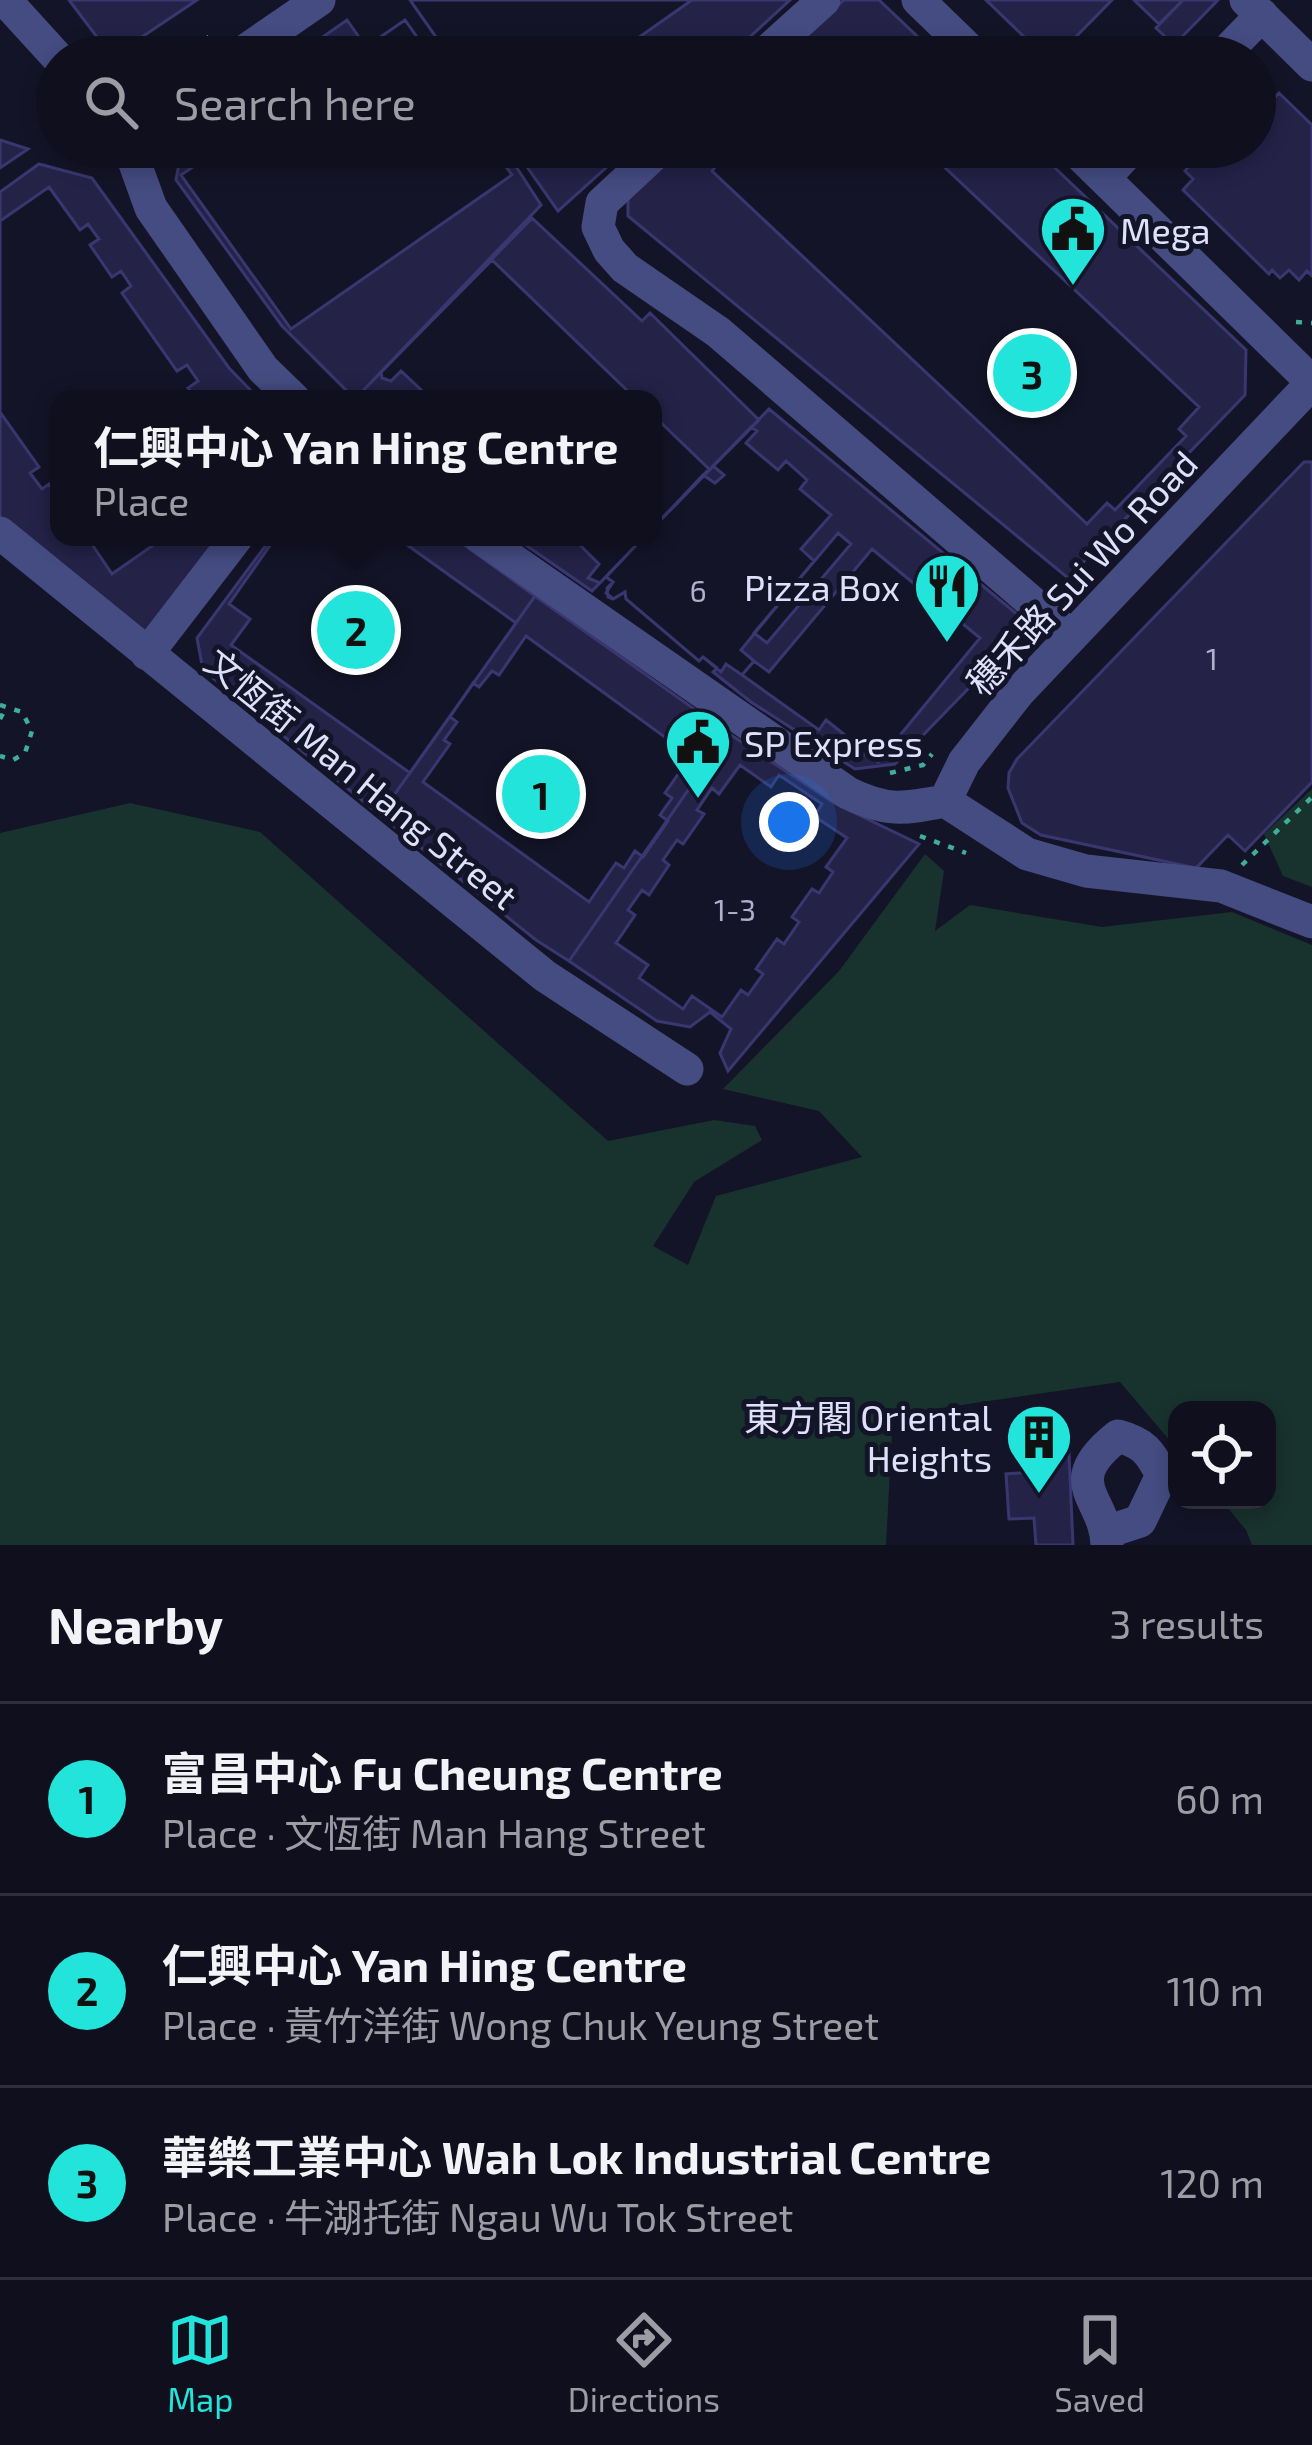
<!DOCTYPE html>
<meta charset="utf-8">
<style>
:root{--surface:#0f0f1e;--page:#1d1d2b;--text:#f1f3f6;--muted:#9b9ca4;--line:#2f2f3c;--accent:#22e4da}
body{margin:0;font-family:"Exo 2","Noto Sans TC",sans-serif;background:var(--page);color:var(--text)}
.controls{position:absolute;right:36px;bottom:36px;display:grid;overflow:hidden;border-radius:24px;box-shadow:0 6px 18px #0003}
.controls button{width:108px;height:108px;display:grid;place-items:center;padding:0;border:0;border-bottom:3px solid var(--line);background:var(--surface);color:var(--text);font:60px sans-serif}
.you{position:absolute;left:789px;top:822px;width:42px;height:42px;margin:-30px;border:9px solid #fff;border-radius:50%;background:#1a73e8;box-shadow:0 0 0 18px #1a73e833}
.badge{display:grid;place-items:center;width:78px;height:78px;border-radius:50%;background:var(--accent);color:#111;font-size:39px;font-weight:700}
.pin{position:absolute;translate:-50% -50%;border:6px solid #fff;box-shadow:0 3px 12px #0006}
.popup{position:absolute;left:50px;top:390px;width:612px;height:156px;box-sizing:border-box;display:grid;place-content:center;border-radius:24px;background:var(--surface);filter:drop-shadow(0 3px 9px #0005);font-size:39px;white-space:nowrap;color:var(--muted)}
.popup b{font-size:45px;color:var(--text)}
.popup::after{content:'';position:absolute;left:50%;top:100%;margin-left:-24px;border:24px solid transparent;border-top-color:var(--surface)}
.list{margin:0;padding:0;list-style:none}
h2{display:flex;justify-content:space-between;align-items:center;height:156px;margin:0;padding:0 48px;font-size:51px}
h2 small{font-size:39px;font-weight:400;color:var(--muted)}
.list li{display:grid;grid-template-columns:78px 1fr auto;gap:36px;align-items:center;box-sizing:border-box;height:192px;padding:0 48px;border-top:3px solid var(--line)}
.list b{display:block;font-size:45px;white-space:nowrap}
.list p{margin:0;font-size:39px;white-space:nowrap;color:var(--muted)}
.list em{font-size:39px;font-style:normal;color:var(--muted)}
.icon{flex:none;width:66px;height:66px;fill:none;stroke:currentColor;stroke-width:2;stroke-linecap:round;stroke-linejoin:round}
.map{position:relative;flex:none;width:1312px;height:1545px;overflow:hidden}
.search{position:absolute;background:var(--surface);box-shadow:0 6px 18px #0003;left:36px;right:36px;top:36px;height:132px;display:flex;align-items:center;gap:30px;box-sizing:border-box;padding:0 42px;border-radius:66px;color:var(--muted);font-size:45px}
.sheet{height:732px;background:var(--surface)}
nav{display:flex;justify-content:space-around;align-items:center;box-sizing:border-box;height:168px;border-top:3px solid var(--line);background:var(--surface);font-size:33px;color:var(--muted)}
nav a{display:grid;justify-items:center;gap:6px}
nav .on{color:var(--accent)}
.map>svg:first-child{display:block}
.green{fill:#18322d}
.building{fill:#242247;stroke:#3a3770;stroke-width:3;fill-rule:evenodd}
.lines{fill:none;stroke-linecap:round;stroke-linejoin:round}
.path{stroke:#40af97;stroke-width:4.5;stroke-dasharray:6 9;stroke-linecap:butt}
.minor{stroke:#454c82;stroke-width:33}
.labels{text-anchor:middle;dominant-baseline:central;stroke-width:10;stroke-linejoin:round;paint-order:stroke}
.number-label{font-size:30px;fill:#b0b0ce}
.poi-label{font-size:36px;fill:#dfe0fb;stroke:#141428;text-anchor:start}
.street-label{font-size:36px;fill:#dfe0fb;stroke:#141428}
</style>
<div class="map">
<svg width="1312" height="1545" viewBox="0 0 1312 1545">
<rect width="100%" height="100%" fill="#141428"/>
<path class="green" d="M1312,789V887L1283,876L1264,834Z
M130,803L260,832L608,1141L714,1120L755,1126L762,1140L694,1182L653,1246L688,1265L716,1196L862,1157L819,1111L723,1089L839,971L925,854L944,871L935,931L970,905L1102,927L1232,912L1312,945V1545H1252L1246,1530L1221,1500H1267V1410H1177V1449L1120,1382L893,1415L886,1545H0V833Z"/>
<path class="building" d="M69,0H197L112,57Z
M410,0H790L728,57H450Z
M410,0H692L611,57H450Z
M844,0H879L939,57H780Z
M986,0H1112L1056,57H1045Z
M1134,0H1183L1159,24Z
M1183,0H1218L1174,45L1156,28Z
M347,20L366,47L405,20L431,57H294Z
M405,20L431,57H352L366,47Z
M1266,92L1274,98L1279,93L1312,125V276L1307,271L1299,280L1289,270L1280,278L1272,270L1269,274L1183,190L1193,179L1185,171L1199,154L1192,147H1255V96L1258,99Z
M0,140L28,149L0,168Z
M182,147H492L506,167L513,162L541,205L355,399L282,326L176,180Z
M222,147H492L512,175L291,329L181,175Z
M513,147H629L558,211Z
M679,147H1033L1246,350L1245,395L1068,578L628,216V192Z
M731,147H923L1199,407L1179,429L1186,436L1115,510L1107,503L1087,524L712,171Z
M39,164L92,178L229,368L259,399H59V537H226L162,628L129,634L0,529V192Z
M49,187L80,230L88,224L99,239L90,245L112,277L121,271L131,286L122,293L177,371L187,365L198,381L188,388L197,399H59V497L49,484L42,489L30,473L39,467L0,412V221Z
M532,218L642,321L650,313L759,420L653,527V399H355Z
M492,260L636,399H431L401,371L391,381L382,378L381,372Z
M769,409L1030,625L895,764L855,769L751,702L713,672L717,668L703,657L699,661L626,599L625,592L613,599L606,593L613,582L606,577L644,537H653V528ZM838,533L851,544L767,643L754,633Z
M653,415L709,469L653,528Z
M751,427L757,431L746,443L778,470L786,461L807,480L800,489L831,515L801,549L814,561L741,650L754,661L742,675L726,664L721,672L703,657L699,661L626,599L625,592L613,599L608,597L607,588L613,582L606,577L644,537H653V528L703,475L715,483L724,475L713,466Z
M1304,462H1312V782L1245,851L1228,835L1196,868L1041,835L1022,823L1008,788L1009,773L1017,759Z
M87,537H165L112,574Z
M272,537H453L535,596L380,815L203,670L197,638Z
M276,537H396L516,623L410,773L231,645L250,619L229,604Z
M514,537H644L592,591Z
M572,537H644L600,583L588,578L599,564Z
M872,549L980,638L878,762L866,752L862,757L856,752L860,747L826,720L819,730L742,675L754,661L769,672Z
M535,596L728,733L569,961L536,940L380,815Z
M526,636L691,756L665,793L672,798L660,815L668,821L643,857L635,851L624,868L616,863L589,902L423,782L450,744L444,740L457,722L450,717L473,683L479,687L492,671L499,675Z
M728,733L834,803L919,844L728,1071L720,1053L731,1029L710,1012L690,1027L657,1021L569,961Z
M740,765L771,787L779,775L822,804L814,816L847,838L826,867L833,872L819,893L812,889L792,917L799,922L784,944L777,939L756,969L763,974L748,995L741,990L722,1017L692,996L683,1009L639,978L648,965L616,943L635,915L628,910L642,890L649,895L669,865L663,860L677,840L683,844L704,814L697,810L712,788L719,794Z
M1068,1432L1073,1545H1036L1034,1518L1009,1519L1006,1474L1033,1472L1031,1434Z"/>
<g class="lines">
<path class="path" d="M179,57L213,34
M1296,322L1312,323
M0,705L22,712L32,731L25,753L13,760L0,756
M0,719L6,708
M890,773L923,765L932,754
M920,836L966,853
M1242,865L1312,797"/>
<path class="minor" d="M5,0L57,57
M918,0L977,57
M1246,0L1312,65
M236,57L319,0
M761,57L824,0
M1221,57L1262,15
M129,147L151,208L263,369L294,399
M662,147L602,203L598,227L609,250L625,268L718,332L1070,635
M1072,147L1312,382
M1104,178L1133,147
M0,533L545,976L687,1069
M480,537L848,793C887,812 903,809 945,801
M147,654L237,537
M945,801L964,762L1018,693L1312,383
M945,801L1027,854L1086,871L1221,886L1312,922
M1107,1532L1140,1521L1162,1475C1150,1452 1144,1443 1118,1436C1057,1484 1106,1497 1107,1545"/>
</g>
<defs>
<symbol id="civic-pin" viewBox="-11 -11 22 30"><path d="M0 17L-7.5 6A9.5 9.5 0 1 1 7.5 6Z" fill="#22e4da" stroke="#141428"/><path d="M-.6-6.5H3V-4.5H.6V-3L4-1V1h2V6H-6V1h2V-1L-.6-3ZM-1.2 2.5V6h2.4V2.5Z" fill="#111"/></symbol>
<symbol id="restaurant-pin" viewBox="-11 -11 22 30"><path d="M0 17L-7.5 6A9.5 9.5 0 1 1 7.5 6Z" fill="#22e4da" stroke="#141428"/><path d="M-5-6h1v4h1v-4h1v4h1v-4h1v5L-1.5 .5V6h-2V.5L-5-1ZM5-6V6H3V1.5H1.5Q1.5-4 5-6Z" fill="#111"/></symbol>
<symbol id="building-pin" viewBox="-11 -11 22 30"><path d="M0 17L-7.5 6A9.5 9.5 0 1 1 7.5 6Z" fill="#22e4da" stroke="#141428"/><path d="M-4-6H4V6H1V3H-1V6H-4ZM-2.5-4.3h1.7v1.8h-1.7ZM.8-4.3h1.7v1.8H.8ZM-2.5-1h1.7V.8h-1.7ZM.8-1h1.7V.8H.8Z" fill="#111"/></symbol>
</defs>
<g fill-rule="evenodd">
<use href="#civic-pin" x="1035" y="191" width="76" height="104"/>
<use href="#restaurant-pin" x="909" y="548" width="76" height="104"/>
<use href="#civic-pin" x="660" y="704" width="76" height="104"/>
<use href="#building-pin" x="1001" y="1399" width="76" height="104"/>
</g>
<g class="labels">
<g class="number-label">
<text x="698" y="590">6</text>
<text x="1212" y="658">1</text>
<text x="735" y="909">1-3</text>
</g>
<g class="poi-label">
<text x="1120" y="229">Mega</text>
<text x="900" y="586" text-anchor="end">Pizza Box</text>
<text x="744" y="742">SP Express</text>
<text x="992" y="1416" text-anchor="end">東方閣 Oriental<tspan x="992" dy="41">Heights</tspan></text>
</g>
<g class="street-label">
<text transform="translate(1081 572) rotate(-47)">穗禾路 Sui Wo Road</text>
<text transform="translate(362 778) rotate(39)">文恆街 Man Hang Street</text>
</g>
</g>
</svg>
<div class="controls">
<button><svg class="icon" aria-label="locate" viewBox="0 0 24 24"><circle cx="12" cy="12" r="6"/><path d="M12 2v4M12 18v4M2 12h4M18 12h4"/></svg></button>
</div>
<div class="you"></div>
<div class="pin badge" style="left:541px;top:794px">1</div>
<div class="pin badge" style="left:356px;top:630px">2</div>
<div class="popup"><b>仁興中心 Yan Hing Centre</b>Place</div>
<div class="pin badge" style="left:1032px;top:373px">3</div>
<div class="search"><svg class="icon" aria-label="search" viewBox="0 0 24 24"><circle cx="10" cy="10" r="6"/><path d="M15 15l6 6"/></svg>Search here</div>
</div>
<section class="sheet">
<h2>Nearby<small>3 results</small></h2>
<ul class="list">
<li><span class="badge">1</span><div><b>富昌中心 Fu Cheung Centre</b><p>Place · 文恆街 Man Hang Street</p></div><em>60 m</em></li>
<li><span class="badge">2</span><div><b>仁興中心 Yan Hing Centre</b><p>Place · 黃竹洋街 Wong Chuk Yeung Street</p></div><em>110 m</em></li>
<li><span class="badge">3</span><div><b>華樂工業中心 Wah Lok Industrial Centre</b><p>Place · 牛湖托街 Ngau Wu Tok Street</p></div><em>120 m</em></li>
</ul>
</section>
<nav>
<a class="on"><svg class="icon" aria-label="map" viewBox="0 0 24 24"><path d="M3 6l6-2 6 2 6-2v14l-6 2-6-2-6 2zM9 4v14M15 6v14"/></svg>Map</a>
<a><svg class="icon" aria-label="directions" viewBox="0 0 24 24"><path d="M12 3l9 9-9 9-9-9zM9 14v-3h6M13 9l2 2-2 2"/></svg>Directions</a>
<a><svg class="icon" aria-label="saved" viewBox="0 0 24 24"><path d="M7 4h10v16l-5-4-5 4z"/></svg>Saved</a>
</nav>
